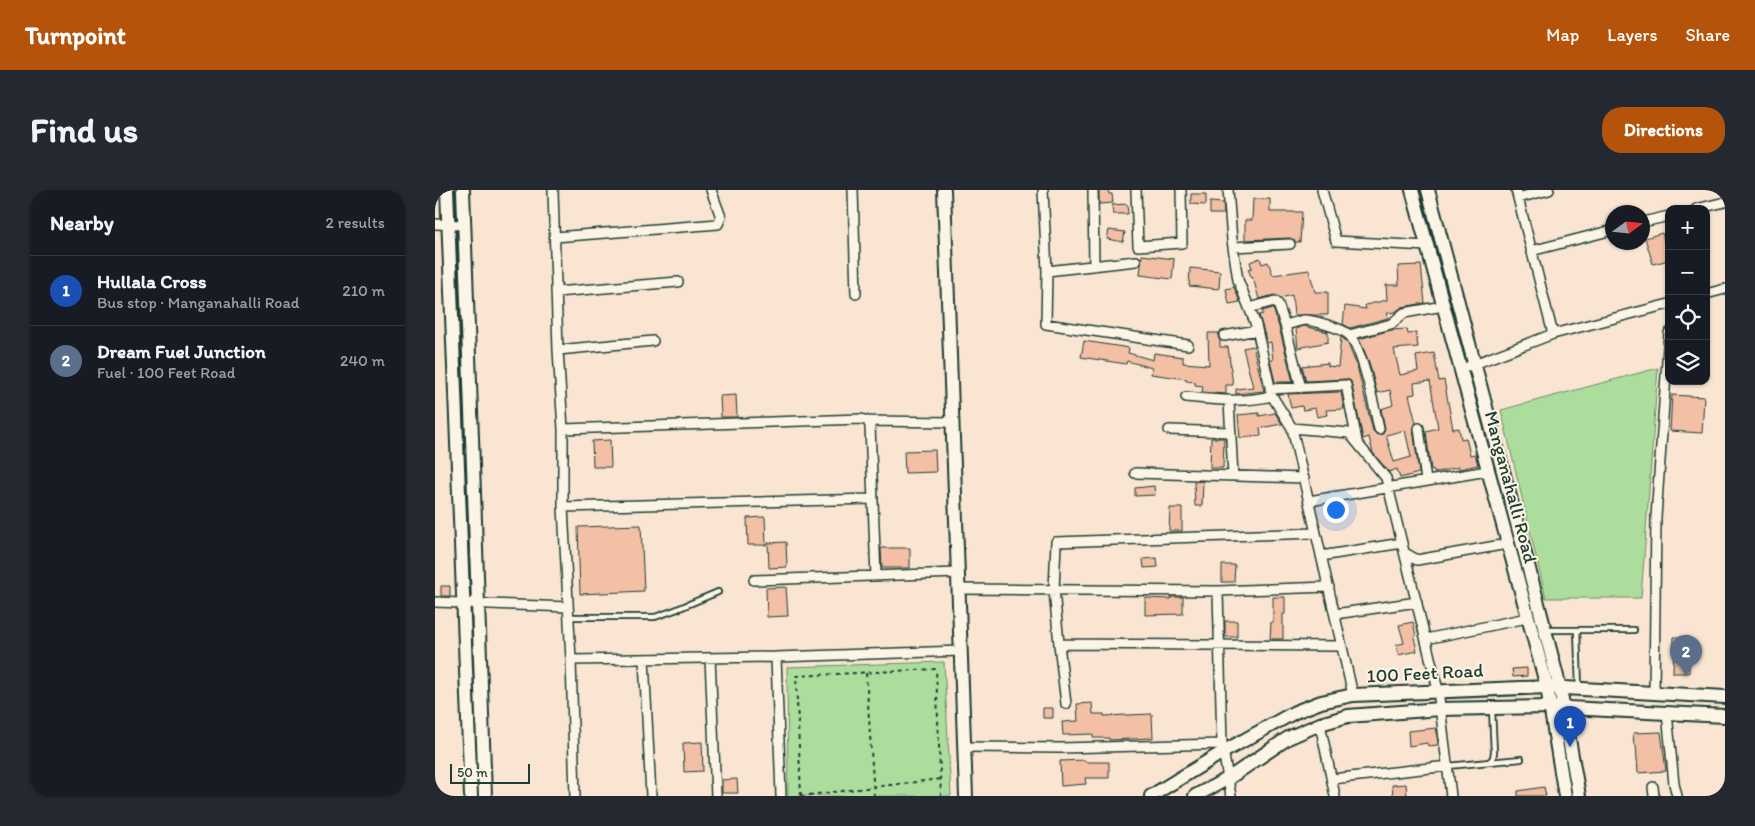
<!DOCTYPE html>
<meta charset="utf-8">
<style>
:root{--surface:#171b24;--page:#242831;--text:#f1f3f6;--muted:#9ea1a6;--line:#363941;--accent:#b45309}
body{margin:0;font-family:Itim,sans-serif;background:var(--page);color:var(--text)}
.controls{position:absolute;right:15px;top:15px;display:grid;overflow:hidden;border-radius:10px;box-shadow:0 1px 4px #0004}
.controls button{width:45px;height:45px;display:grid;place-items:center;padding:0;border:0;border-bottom:1px solid var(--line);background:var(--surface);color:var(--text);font:25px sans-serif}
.compass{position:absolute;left:1170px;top:15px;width:45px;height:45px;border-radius:50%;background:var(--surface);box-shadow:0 1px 4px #0004;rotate:75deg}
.scale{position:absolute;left:15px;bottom:12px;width:80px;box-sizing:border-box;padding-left:5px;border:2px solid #1f3d34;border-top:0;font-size:14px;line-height:18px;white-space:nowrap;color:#1f3d34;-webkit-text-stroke:4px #fcf5e5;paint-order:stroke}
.you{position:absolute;left:900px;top:319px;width:18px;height:18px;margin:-12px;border:4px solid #fff;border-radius:50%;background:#1a73e8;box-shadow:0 0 0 8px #1a73e833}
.badge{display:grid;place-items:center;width:32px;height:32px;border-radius:50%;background:var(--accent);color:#fff;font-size:16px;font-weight:700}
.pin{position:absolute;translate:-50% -41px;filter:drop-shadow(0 1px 2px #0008)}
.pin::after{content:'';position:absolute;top:26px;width:18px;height:15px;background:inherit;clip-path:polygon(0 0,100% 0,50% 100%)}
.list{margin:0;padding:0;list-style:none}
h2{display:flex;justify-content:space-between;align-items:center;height:65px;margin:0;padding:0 20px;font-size:21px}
h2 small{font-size:16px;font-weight:400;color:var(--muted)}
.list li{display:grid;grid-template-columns:32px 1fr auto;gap:15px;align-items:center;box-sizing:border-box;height:70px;padding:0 20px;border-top:1px solid var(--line)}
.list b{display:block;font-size:19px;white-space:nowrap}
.list p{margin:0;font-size:16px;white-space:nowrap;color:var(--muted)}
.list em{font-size:16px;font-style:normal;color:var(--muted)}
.icon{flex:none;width:28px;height:28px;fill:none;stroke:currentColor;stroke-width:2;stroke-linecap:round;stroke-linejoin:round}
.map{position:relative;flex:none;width:1290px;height:606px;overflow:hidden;border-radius:20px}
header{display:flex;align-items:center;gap:30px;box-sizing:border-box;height:70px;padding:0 25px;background:var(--accent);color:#fff}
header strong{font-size:24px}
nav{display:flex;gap:28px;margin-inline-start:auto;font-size:18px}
.intro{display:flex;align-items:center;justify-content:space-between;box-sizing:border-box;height:120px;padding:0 30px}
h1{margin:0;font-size:35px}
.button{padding:12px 22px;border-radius:20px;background:var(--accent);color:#fff;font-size:18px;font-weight:700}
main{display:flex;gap:30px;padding:0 30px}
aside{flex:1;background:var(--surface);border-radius:20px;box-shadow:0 1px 4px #0004}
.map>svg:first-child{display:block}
.green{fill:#addd9d;stroke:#668d68}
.building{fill:#f3bfa5;stroke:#1f3d34;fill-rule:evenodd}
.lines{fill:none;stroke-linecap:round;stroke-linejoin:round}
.lane-casing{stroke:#1f3d34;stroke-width:8}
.street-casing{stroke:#1f3d34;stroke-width:12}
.secondary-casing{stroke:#1f3d34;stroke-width:16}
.path{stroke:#1f3d34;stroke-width:2;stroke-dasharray:4 4;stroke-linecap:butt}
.lane{stroke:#fcf5e5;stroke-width:4.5}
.street{stroke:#fcf5e5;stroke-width:9}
.secondary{stroke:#fcf5e5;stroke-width:12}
.labels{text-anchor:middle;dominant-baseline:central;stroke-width:4;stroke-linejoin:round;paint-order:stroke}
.street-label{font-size:19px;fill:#1f3d34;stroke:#fcf5e5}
</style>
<header>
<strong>Turnpoint</strong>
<nav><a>Map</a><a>Layers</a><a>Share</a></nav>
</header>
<div class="intro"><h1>Find us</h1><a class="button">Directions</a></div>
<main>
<aside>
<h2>Nearby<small>2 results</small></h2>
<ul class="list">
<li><span class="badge" style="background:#1a4fb4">1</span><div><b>Hullala Cross</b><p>Bus stop · Manganahalli Road</p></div><em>210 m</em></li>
<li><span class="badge" style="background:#5c6f8a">2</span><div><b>Dream Fuel Junction</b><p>Fuel · 100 Feet Road</p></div><em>240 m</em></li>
</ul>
</aside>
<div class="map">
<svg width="1290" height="606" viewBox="0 0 1290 606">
<rect width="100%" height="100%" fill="#f9e5d2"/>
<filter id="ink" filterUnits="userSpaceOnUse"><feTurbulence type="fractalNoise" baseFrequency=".02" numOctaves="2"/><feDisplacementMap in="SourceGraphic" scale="10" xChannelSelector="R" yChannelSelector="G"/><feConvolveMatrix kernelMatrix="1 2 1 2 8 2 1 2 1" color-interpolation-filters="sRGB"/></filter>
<g filter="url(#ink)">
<path class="green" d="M1223,178L1206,408H1111L1066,220Z
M509,472L516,606H353L352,477Z"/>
<path class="building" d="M664,0H673L674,4H677L678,13L664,14Z
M756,4H771V15L756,14Z
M818,9H835V22H867L865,52H861L855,48L810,50V30H817Z
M775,12L788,13L789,24H775Z
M692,14L693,24H678L677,15Z
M674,40L690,42L688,52L672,49Z
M1227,43L1234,70L1218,74L1210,48Z
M707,65L739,69L737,89L705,85Z
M825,68L827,74L833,72L838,85L874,80L880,102H893V125H859L857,105L846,108L839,105L824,109L818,88L817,89L813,79L817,78L815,72Z
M986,75L990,113L967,117L960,122L952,123L953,128L915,138L908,134L910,116L931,119L930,115L952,110L951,95H964L963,76Z
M755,78L785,81L784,99L754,96Z
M799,97L805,112L794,114L791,99Z
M838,118L844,137L858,192H840L835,171L838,170L836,152L832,153L824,125L828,124L827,121Z
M869,136L893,142V152L863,158L861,139Z
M972,139L973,144L981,143L983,157L959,159L965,185L983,181L981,166L999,163L1004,191L1009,190L1018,239L1024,238L1026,249L1031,248L1035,265L1040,264L1043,275L1024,279V277L999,283L998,279L996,280L991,241L1003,238L995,191L979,193L980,204L974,205L981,233L978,239L984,283L965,288L962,279L954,282L938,263L934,247L928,249L916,191L911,189L871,191L867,176L893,173V176L903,177L906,147L909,149L913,154L922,176L938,241L942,245L948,244L950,238L946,219L958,215L955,200L942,203L934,172L924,149L956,140ZM970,240L976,267L959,272L951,245Z
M773,143H784L783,147L785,151V157H793L798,195H791V204L767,202L768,196L760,195V192L751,191L752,189L716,184L717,178L692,171L691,174L646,167L649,151L694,158L693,163L718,170L719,163L748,167V173L774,175Z
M818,156L829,201L801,204V199L818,197L808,158Z
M906,202L909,219L891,220L892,225L882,227L880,218L868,220L867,216L856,218L853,204Z
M301,205L302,227H286L285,206Z
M1237,205L1269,207L1267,243L1235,241Z
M824,223V226L840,223L847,234L825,238L826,246L805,248L803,225Z
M776,248H789L788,278H775Z
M175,250L176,277H158L157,251Z
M500,260L501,282L470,283L469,261Z
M768,291L767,316H760L759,292Z
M719,296L720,305L700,306V298Z
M735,318H747V341H734Z
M330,327L331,355H313L312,328Z
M206,335L209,401L145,404L143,337Z
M351,352L352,377L334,378L333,353Z
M446,358H475V378H447Z
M722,368L723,377L709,378L708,369Z
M787,375H800L799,392H787Z
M6,396H15V406H6Z
M351,397L353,426L332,427L331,398Z
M736,407H748V424L710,425V408L736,409Z
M838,407H850V424H848V449H835L836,432H838Z
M790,431H802V447H790Z
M978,432L981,446L979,447L982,461L963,465L961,455L969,453L964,435Z
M1239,447H1254V483H1238Z
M1092,478V486L1078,487L1077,479Z
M657,513L658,524H669V526L717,524L718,548L674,550V548H658V544L628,545L627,532L643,531L642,514Z
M608,518H618V528H608Z
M1001,538L1003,555L993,556L992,553L974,556L973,541Z
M1226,542L1231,581L1203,583L1201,555H1199L1198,543Z
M267,552L268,581L249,582L248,553Z
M650,570V572H674V588H650L651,594L626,596L625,571Z
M302,589L303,603H287V590Z
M971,594L972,606H958L957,595Z
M1109,597L1111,606H1083V601Z"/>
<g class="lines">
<defs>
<path id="lane" d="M133,427H220L240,420L283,402
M1111,440H1199
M1142,440L1144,498
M1055,571L1058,568L1059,562L1057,520
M1013,576L1086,569"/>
<path id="street" d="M118,0L123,160L128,239V317L136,470L140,606
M418,0L421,104
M608,0L612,81L611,134L753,155
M658,0L659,76
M701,0L703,56L747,53L746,0
M793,0L797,50L803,90L821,135L837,206L857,238L914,243L951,288L1003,500L1016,606
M887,0L901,51L992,56
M1081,0L1118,144
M1083,8L1114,0
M1261,19L1290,12
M1208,32L1234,26
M0,34L29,35
M120,47L283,34L286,27L276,0
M798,57L855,54
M1096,61L1178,40
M612,81L701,71
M121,102L243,92
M1271,104L1290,99
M814,118L840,111L843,114L850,135C856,134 863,131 869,130C878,130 906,138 913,144C927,155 940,220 944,239
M850,135L866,198
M914,145L956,134L969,123L1008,116
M789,146L822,140
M123,160L218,151
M1034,176L1118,144L1234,114
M835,199L911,195L922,251
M751,207C782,210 806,213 837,206
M794,211L798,286
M433,231L517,232
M857,238L918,505
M984,238L991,291
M128,239L426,229L433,231L435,236L441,386
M734,240L796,242
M700,283L869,288
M874,311L1052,281
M128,317L438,309
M970,363L982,370L1072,354
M886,366L967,353
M319,390L523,383
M524,399L783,401L894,397
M783,401L787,554
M0,412L133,417
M900,424L982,412
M991,449L1092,428
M624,454L907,456
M341,467L346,606
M275,468L281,606
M209,469L216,606
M136,470L341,467L526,461
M1219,504L1221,327L1234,143
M631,514L624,454L619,400L621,352L881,343
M1232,523L1239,594L1242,606
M885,534L900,606
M530,557L625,558L787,554L796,606
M897,589L1013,576
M1218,597L1219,606"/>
<path id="secondary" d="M12,0L36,606
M28,0L50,606
M509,0L531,606
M977,0L1112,497L1130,606
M993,0L1087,352L1125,498L1144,606
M716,606L788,562L860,522L886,512L918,505L1112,497L1290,507
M760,606L794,588L853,548L885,534L913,526L1005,519L1114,517L1290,526"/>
</defs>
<use href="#lane" class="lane-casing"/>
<use href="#street" class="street-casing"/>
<use href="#secondary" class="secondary-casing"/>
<path class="path" d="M431,483L439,606
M366,606L361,486L501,479L506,606
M366,606L505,589"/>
<use href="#lane" class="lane"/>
<use href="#street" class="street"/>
<use href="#secondary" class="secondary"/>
</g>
</g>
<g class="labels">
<g class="street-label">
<text transform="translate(1076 297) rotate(75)">Manganahalli Road</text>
<text transform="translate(990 483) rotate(-3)">100 Feet Road</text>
</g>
</g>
</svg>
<div class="controls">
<button>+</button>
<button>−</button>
<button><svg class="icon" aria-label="locate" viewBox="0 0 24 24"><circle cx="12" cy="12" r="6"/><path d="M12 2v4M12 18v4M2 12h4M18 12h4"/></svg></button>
<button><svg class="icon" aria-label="layers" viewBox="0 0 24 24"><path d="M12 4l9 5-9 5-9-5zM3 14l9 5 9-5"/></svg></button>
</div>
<svg class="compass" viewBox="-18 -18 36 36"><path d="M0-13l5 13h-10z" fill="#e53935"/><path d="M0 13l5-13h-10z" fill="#9ea1a6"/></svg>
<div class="scale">50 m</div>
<div class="you"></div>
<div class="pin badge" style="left:1135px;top:557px;background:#1a4fb4">1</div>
<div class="pin badge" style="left:1251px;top:486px;background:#5c6f8a">2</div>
</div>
</main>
